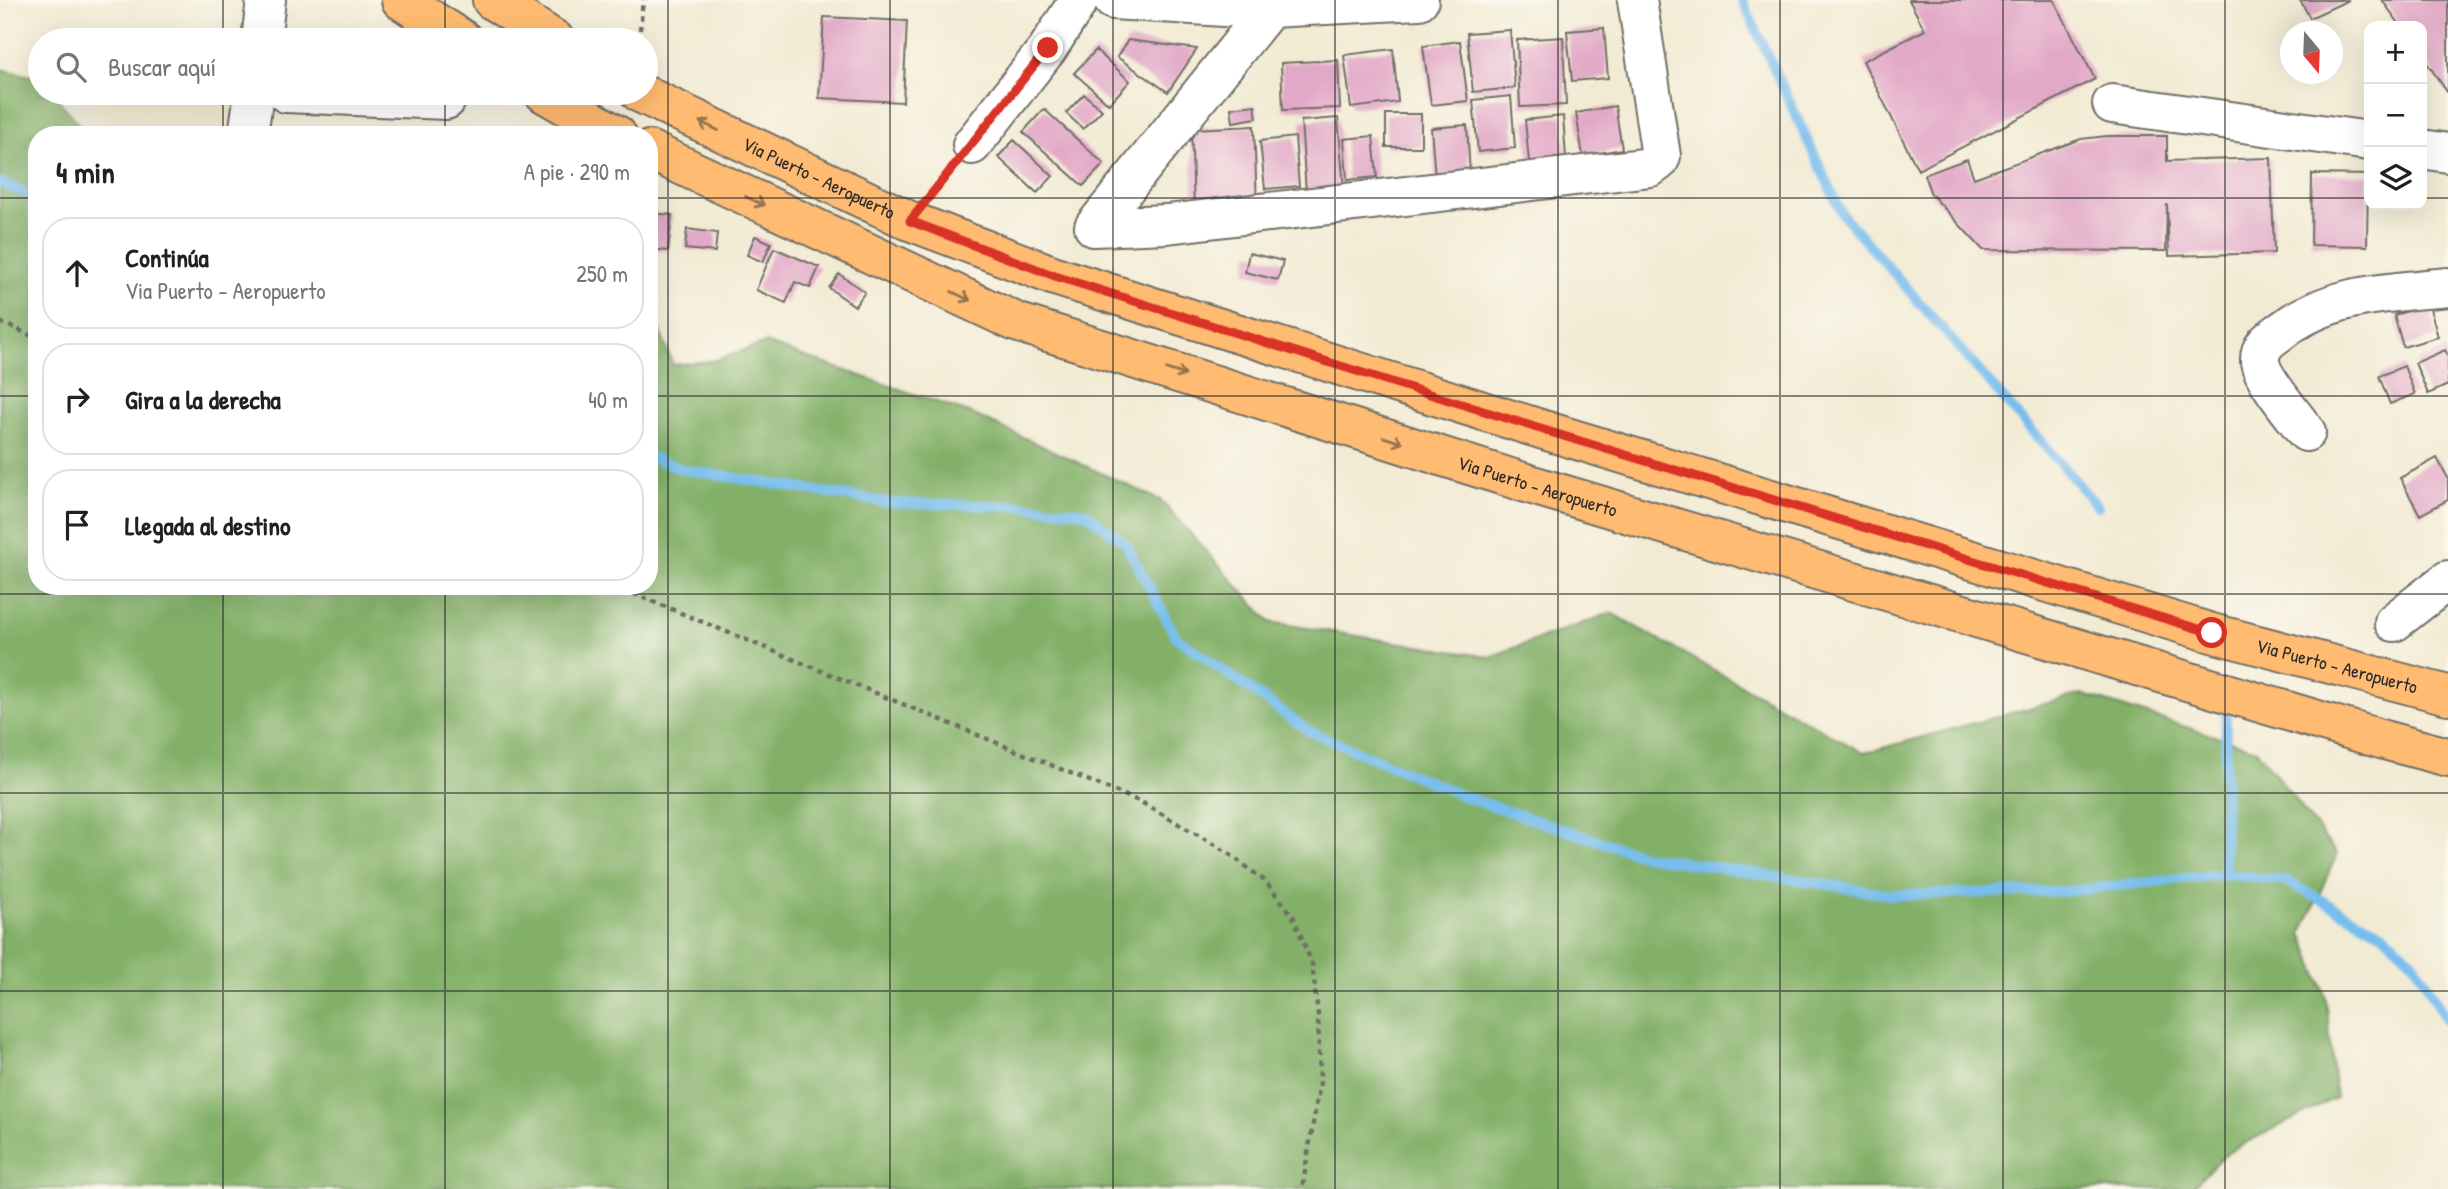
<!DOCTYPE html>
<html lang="es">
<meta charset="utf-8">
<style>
:root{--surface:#fff;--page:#f2f2f2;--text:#202124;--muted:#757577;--line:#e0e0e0}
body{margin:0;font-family:"Patrick Hand",sans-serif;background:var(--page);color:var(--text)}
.controls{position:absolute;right:21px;top:21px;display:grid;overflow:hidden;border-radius:14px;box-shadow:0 7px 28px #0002}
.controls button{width:63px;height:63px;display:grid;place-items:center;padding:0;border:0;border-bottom:2px solid var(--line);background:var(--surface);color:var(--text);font:35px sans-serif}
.compass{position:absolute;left:2280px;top:21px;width:63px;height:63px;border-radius:50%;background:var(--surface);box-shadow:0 7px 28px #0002;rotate:161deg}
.stop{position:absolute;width:21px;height:21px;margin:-16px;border:5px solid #d93025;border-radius:50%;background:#fff}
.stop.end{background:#d93025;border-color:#fff;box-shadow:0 2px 7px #0008}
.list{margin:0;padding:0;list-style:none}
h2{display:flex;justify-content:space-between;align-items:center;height:91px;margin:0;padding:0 28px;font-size:30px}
h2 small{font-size:23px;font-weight:400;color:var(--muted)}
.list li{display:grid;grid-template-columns:46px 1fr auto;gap:21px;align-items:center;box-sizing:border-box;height:112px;margin:0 14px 14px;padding:0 14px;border:2px solid var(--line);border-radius:28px}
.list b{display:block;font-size:26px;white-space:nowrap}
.list p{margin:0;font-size:23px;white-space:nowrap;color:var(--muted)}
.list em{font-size:23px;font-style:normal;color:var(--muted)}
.icon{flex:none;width:38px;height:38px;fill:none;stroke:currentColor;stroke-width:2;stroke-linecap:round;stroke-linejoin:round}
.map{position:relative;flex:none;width:2448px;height:1189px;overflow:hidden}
.search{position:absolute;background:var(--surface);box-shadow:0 7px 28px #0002;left:28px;top:28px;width:630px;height:77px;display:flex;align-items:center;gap:18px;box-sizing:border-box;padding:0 24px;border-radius:38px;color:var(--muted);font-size:26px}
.panel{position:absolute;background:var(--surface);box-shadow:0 7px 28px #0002;left:28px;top:126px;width:630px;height:469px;border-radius:28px}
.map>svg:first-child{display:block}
.forest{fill:#82b068;stroke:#566e4a;stroke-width:2}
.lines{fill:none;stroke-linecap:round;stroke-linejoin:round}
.stream{stroke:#77beee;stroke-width:10}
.building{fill:#e2a8c7}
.minor-casing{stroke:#716e66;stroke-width:42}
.major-casing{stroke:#716e66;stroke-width:42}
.path{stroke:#716e66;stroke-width:4.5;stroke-dasharray:5 5;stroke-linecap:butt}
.minor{stroke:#fff;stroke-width:38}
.major{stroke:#ffbb71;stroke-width:38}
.oneway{stroke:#95734e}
.route{stroke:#d93025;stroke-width:9}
.grid{fill:none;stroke:#2b2b2b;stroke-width:2;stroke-opacity:0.55}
.labels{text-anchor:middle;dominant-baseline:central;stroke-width:5;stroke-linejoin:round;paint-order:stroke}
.street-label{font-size:19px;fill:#2b2b2b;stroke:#fbf7ec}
</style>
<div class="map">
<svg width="2448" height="1189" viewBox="0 0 2448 1189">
<rect width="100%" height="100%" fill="#fbf7ec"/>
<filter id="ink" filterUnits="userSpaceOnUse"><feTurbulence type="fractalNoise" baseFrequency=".0143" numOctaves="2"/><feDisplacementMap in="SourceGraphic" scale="14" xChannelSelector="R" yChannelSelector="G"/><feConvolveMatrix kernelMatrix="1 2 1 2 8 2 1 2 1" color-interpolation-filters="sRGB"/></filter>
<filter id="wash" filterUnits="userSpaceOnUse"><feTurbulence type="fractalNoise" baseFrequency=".00686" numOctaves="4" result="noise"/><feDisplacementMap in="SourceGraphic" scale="28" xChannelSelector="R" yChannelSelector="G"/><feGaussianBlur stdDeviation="1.57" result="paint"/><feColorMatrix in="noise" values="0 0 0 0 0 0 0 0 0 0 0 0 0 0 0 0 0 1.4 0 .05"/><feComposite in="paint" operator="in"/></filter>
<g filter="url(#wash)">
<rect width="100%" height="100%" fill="#f2ebd4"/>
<path class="forest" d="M0,69L40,78V93H53L87,135H37V586H649V304L673,365L717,360L765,343L972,414L1160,500L1270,622L1489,657L1611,613L1864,753L2081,694L2256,749L2337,854L2302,933L2326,998L2336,1098L2229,1151L2190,1189H0Z"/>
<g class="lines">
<path class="stream" d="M1742,0L1842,214L2098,507
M0,183L37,198
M649,456L681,469L890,503L1023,506L1085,512L1126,544L1176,637L1309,731L1468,798L1645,856L1893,895L2069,891L2224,874L2286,881L2384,934L2415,963L2448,1023
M2224,874L2226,714"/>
</g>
<g id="blocks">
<path class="building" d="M1909,0H2054L2095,79L1918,170L1863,61L1925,30Z
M2300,0H2349L2310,18Z
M2382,0H2448V93L2422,56V26H2401Z
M824,17L907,21L903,102L819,98Z
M1604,28L1608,78L1572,81L1567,31Z
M1510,30L1515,88L1473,92L1467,33Z
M1563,37L1566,105L1520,107L1517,40Z
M1128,40L1197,49L1168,92L1117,57Z
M1460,41L1468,101L1431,105L1423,46Z
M1393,49L1398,102L1351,108L1344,55Z
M1096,50L1130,81L1109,104L1074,73Z
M1338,60L1340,108L1283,110L1281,63Z
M1084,94L1102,110L1083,129L1066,113Z
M1511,96L1515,148L1478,152L1473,100Z
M1255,105L1257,118L1233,122L1231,108Z
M1615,106L1622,149L1583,156L1576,113Z
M1044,109L1104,164L1083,186L1023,132Z
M1386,114H1421V147H1386Z
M1563,116L1566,158L1529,162L1525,120Z
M1338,118L1344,189L1306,192L1301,121Z
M1467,125L1470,175L1435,178L1431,128Z
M1254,126L1257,205L1194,207L1191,129Z
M1373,136L1377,177L1347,180L1344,139Z
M2107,136H2167V161L2271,158L2274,253L2169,256L2167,204L2166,251L1983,250L1931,194L1924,175L1967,159L1974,178L2081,139Z
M1295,137L1299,186L1265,189L1260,141Z
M1014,140L1053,176L1037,193L998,157Z
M2312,174L2368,175L2367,246L2311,245Z
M649,213L672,215L668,251L649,249Z
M687,229L717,233L715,252L685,249Z
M755,236L771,243L763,262L747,255Z
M774,248L819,267L810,288L795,282L786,303L756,290Z
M1249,253L1283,261L1278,280L1245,272Z
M839,274L865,292L855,306L829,288Z
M2429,305L2438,337L2403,347L2394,315Z
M2445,350L2448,356V385L2428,394L2415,363Z
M2404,366L2415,394L2390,404L2379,376Z
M2437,458L2448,478V500L2420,515L2400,478Z"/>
</g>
</g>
<g filter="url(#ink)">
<use href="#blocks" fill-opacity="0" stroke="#716e66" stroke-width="2"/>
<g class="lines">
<defs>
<path id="minor" d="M1113,0L1224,7L1270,8L1419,0
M261,40L266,0
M286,93L446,100
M2112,104L2369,141
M248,135L254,93
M972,145L1048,48L1079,0
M2422,149L2448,153
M1094,227L1167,224L1651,167L1659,161L1661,156L1637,0
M1094,227L1270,8
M2306,432C2296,418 2261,377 2260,361C2259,346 2270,339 2280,332C2329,293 2389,293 2448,287
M2394,622L2448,580"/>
<g id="major">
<path d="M401,0L463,40"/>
<path d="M492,0L555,40"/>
<path d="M544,93L617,135"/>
<path id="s1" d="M640,93L910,221L1055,276L1547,431L2212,633L2448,695"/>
<path id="s2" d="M649,150L1016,322L1539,487L2384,740L2448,757"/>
</g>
</defs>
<use href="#minor" class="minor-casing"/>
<use href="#major" class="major-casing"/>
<path class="path" d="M639,40L643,0
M492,93L508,104
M935,191L950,173
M0,322L37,338
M615,586L1141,802L1227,852L1265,881L1293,916L1312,964L1318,1014L1320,1082L1302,1189"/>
<use href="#minor" class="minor"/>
<use href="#major" class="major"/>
</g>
<defs><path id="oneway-shaft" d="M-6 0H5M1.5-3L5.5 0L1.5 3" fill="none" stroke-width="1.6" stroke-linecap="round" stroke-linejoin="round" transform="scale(1.75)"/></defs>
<g class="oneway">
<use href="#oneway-shaft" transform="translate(709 126) rotate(-154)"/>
<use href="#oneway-shaft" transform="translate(755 201) rotate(25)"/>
<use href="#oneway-shaft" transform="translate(961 296) rotate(25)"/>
<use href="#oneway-shaft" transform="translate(1176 372) rotate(17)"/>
<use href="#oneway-shaft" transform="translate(1393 440) rotate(17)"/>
</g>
</g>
<g class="lines" filter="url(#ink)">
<path class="route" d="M1048,48L910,221L1055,276L1547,431L2212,633"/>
</g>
<path class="grid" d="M223,0V40M445,0V40M668,0V1189M890,0V1189M1113,0V1189M1335,0V1189M1558,0V1189M1780,0V1189M2003,0V1189M2225,0V1189M223,93V135M445,93V135M0,198H37M649,198H2369M2422,198H2448M0,396H37M649,396H2448M223,586V1189M445,586V1189M0,594H2448M0,793H2448M0,991H2448"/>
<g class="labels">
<g class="street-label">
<text stroke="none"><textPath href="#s1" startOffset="198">Via Puerto - Aeropuerto</textPath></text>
<text stroke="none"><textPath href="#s2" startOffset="952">Via Puerto - Aeropuerto</textPath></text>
<text stroke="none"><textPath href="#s1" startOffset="1794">Via Puerto - Aeropuerto</textPath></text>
</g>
</g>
</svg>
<div class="controls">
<button>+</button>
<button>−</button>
<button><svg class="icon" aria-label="layers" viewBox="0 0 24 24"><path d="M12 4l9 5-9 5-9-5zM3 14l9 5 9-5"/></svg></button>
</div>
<svg class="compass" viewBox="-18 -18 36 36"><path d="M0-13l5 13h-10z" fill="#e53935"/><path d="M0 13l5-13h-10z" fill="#757577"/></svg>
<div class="stop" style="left:2212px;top:633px"></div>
<div class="stop end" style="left:1048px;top:48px"></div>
<div class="search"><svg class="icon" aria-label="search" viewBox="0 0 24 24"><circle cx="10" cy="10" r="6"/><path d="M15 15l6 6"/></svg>Buscar aquí</div>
<section class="panel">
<h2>4 min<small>A pie · 290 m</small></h2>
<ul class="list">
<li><svg class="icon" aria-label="ahead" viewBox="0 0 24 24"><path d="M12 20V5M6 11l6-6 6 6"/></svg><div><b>Continúa</b><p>Via Puerto - Aeropuerto</p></div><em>250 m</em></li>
<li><svg class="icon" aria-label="right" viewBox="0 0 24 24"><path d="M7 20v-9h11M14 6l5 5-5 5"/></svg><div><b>Gira a la derecha</b></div><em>40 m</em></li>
<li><svg class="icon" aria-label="arrive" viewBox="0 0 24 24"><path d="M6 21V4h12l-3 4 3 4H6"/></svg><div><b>Llegada al destino</b></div></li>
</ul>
</section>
</div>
